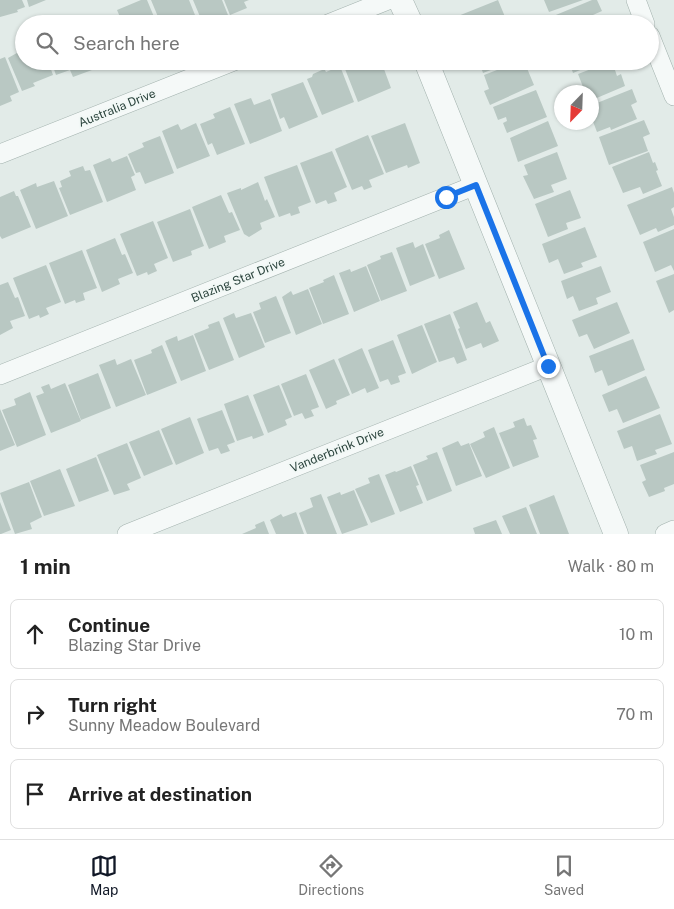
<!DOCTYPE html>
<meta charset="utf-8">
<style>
:root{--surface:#fff;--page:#f2f2f2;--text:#222;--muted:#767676;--line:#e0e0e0;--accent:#111827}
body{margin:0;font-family:"Public Sans",sans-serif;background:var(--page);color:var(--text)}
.compass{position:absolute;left:554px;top:85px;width:45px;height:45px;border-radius:50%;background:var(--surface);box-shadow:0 1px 4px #0004;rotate:203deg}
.stop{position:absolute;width:15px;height:15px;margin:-11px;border:4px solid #1a73e8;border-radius:50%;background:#fff}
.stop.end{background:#1a73e8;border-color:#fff;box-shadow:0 1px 5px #0008}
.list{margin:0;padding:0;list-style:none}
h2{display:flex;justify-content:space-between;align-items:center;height:65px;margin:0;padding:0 20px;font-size:21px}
h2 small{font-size:16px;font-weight:400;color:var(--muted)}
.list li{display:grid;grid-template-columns:32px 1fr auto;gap:15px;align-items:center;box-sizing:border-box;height:70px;margin:0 10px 10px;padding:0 10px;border:1px solid var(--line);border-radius:8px}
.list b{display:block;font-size:19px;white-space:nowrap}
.list p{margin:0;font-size:16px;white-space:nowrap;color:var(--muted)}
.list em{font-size:16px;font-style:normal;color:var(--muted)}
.icon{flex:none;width:28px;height:28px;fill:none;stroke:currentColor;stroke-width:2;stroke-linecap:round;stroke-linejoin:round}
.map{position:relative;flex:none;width:674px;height:534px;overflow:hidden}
.search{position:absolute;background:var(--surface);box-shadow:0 1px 4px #0004;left:15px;right:15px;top:15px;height:55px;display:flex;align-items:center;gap:12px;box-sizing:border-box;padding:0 18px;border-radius:28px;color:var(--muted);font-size:19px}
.sheet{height:305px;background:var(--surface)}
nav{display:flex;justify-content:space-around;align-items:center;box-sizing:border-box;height:70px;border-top:1px solid var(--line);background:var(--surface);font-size:14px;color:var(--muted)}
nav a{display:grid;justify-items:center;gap:2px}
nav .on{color:var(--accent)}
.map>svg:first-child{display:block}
.building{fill:#b9c8c3}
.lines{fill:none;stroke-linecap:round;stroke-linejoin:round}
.minor-casing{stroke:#a3b2ae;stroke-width:20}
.tertiary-casing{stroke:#a3b2ae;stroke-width:25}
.minor{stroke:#f5f9f8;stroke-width:19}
.tertiary{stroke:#f5f9f8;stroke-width:24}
.route{stroke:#1a73e8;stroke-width:6}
.labels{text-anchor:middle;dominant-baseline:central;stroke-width:4;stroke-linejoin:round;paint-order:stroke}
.street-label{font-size:12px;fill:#2a433c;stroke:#f2f8f6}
</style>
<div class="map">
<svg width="674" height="534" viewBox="0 0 674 534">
<rect width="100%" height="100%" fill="#e2ebe8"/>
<path class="building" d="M0,0H22L25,7L17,10L18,12L0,17Z
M27,0H46L29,7Z
M141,0H147L157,24H123L117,10Z
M151,0H189L197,20L188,24H161Z
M193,0H222L228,15L211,23L208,16L201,19Z
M224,0H249L244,2L247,8L230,15Z
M498,0L508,24H461L458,16Z
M544,0H583L549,12Z
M592,0H597L602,11L593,15L597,24H554L551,17Z
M107,15L111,24H85Z
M24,49V61H48L53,75L33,83L35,86L22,91L8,58Z
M5,57L19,92L10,96L12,101L0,106V59Z
M51,61H88L92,70L73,77L70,70L56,75Z
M358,61H381L391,88L358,102L345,69L358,63Z
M479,61H508L509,63L483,73Z
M520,61H524L534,85L490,105L484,91L489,89L484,75Z
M569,61H602L573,73Z
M612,61L617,76L621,74L625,86L592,100V92H585L578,74Z
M340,66L354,102L322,115L307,79L312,77L313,74L322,70H325L326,72Z
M303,82L318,117L289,129L284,117L280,119L271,94Z
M632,89L637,102L631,105L637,119L611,130L610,127L597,132L592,119V105Z
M536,90L547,117L507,133L503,123L507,121L506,117L498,120L493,107Z
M251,98L254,105L270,99L282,131L250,144L234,104Z
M230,107L245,144L217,155L212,143L208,145L200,124L215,118L213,114Z
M644,120L650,134L643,137L648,151L609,165L599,137Z
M548,121L558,146L518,162L510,138Z
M196,123L210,156L177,169L162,131L178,124L181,130Z
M405,123L420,163L408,168L407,165L386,173L371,136Z
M368,135L384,174L369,180L372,187L364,190L362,186L352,190L335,149Z
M160,136L174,173L145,184L140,172L136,173L128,154L144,147L142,143Z
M332,151L347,187L334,193L337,201L328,204L326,200L316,204L300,163Z
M557,152L567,179L551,185L554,192L534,199L523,176L528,175L524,165Z
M649,152L653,163L655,162L658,170L656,171L662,186L643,194L640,187L623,193L612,167Z
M127,156L135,175L131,177L136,190L107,202L93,165L110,158L112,162Z
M297,165L311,202L298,207L300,213L291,216L290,213L279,217L264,177Z
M83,166L85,171L90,170L103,202L70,215L59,188L62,187L60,181L71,176L69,171Z
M54,181L68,216L36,229L20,190L36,183L37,187Z
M258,182L265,201L267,199L275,217L260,223L262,229L249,237L244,234L227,193L241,188V190Z
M672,187L674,193V207L671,209L674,217V225L658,232L656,228L640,235L627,205Z
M570,190L581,218L566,223L568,229L548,237L535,204Z
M14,191L16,196H18L31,227L2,239L0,236V197Z
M221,195L229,213L232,212L240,230L224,236L226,242L209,249L192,207Z
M190,209L204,246L191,251L192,255L173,262L157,222Z
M153,221L168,258L154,264L157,271L148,275L147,272L137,276L120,234Z
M585,227L597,257L581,263L583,267L564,274L558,259L549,263L542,244Z
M674,229V271L671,265L655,272L643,242Z
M449,230L465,269L439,279L425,244L440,238L439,235Z
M115,238L122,255L125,254L133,273L118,279L120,284L102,292L86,250Z
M413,242L415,248L423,244L435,276L410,286L396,248Z
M82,250L97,288L83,293L85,300L76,303L75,300L65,304L49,263Z
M392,252L407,291L381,301L367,265L381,259L380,256Z
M46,265L61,302L46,308L49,314L40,318L39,315L29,319L13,278Z
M366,266L380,301L354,312L339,273L350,269L351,272Z
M601,266L611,292L596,298L598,304L579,311L573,296L567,299L561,281Z
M674,274V310L669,313L656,281Z
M334,275L349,314L323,324L309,288L324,282L323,280Z
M8,282L15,298L18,297L25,316L10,321L13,328L0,335V285Z
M308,289L322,324L296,335L282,297L291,291L293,295Z
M276,296L291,333L265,343L253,312L261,309L259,303Z
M477,302L486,323L490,321L499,341L483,348L481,343L466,349L458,329L460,328L453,312Z
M617,302L630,333L594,349L587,334L579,337L572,320Z
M234,313L236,318L251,313L265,347L239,358L223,318Z
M450,314L467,360L457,364L454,357L439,362L424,324Z
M219,321L234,360L209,370L194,334L209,328L208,325Z
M422,325L437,362L412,374L397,335Z
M193,335L206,371L181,381L165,341L177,336L178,341Z
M633,339L645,370L608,386L602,370L595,373L589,356Z
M393,340L406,373L398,376L400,382L391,385L388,379L380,382L368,350Z
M162,345L177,383L147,395L134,360L152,353L151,350Z
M362,348L379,388L367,393L365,388L352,394L338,359Z
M115,359L117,365L131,359L146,395L116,407L99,365Z
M334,359L350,395L336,401L337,404L326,409L309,370Z
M98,373L111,408L81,420L68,385Z
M306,374L319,407L311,410L314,416L305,419L302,413L294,416L281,384Z
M646,376L660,408L623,423L617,409L609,412L602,395Z
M65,383L81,421L51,433L36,396L44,393L41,387L49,384L51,389Z
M279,385L292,417L285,420L287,425L268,433L253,395Z
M30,392L46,435L17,447L2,410L16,405L14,399Z
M248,395L264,435L253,439L252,436L237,441L224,404Z
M0,409L15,445L0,451Z
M222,410L235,442L227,445L230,451L221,454L218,448L209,451L197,419Z
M660,414L672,444L655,450L657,454L637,461L632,446L624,449L617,431Z
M190,417L204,453L176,465L161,429Z
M524,418L527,426L531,425L537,439L533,440L539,457L513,467L499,433L515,427L513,422Z
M494,427L510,468L486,478L470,444L485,437L483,432Z
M159,430L173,464L144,476L129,442Z
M458,441L461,446L469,443L482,476L456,486L442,448Z
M127,443L141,478L127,484L130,490L114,495L97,455Z
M437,452L452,491L427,501L413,465L428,459L426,456Z
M674,452V484L664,488L665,491L649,497L642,482L646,480L640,465Z
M96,457L109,491L79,502L66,469Z
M411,466L419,485L416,486L423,503L400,512L385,475L395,471L396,472Z
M60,469L75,506L44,516L30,481Z
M379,474L395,514L371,523L355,489L370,483L368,478Z
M29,482L42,517L30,523L32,529L15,534L0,493Z
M354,490L368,525L342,534L327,497L340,492L341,495Z
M321,494L337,534H307L299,513L313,507L310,498Z
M554,495L569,534H540L529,505Z
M0,502L11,530L1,534H0Z
M526,507L537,534H510L502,516Z
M296,512L304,534H276L270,520L281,514L283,517Z
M496,520L502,534H475L473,528Z
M264,521L269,534H242L256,528L255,525Z"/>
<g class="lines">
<defs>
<path id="minor" d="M636,0L645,24
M328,24L388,0
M650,36L674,96
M0,154L234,61
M0,375L476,185
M127,534L548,366
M665,534L674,530"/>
<path id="tertiary" d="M400,0L411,24
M426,61L616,534"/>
</defs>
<use href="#minor" class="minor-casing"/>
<use href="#tertiary" class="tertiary-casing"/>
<use href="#minor" class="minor"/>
<use href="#tertiary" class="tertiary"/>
</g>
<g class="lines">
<path class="route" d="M446,197L476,185L548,366"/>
</g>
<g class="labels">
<g class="street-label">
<text transform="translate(117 108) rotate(-22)">Australia Drive</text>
<text transform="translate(238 280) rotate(-22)">Blazing Star Drive</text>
<text transform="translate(337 450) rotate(-22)">Vanderbrink Drive</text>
</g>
</g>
</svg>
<svg class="compass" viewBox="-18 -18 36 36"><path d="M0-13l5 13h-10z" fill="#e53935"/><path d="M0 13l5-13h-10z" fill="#767676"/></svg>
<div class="stop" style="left:446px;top:197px"></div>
<div class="stop end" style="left:548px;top:366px"></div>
<div class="search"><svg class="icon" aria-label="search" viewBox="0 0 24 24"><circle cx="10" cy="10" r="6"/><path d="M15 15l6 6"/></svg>Search here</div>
</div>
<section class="sheet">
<h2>1 min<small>Walk · 80 m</small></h2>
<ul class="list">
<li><svg class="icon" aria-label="ahead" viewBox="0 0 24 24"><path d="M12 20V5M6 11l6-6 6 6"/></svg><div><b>Continue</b><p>Blazing Star Drive</p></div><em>10 m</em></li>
<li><svg class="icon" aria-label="right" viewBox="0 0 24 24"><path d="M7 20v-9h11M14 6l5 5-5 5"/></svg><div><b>Turn right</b><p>Sunny Meadow Boulevard</p></div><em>70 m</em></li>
<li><svg class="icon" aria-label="arrive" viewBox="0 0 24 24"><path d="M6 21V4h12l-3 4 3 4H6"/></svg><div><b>Arrive at destination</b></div></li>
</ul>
</section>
<nav>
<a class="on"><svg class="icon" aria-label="map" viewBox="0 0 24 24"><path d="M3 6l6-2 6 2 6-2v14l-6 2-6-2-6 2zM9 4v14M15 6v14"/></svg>Map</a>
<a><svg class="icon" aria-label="directions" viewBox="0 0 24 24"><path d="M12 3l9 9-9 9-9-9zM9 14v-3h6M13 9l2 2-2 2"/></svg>Directions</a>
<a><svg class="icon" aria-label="saved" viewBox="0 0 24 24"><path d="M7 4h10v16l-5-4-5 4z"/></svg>Saved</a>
</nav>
